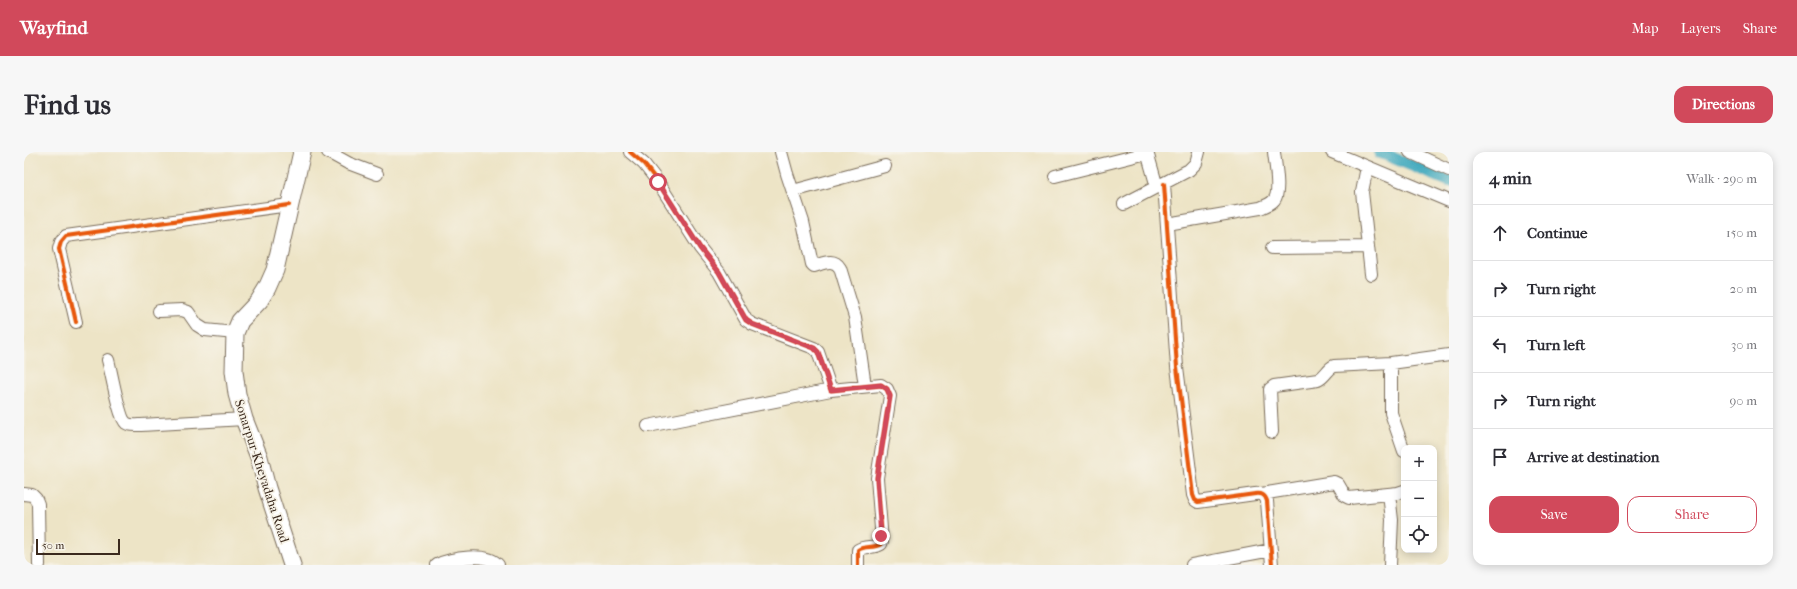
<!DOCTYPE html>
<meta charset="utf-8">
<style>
:root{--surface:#fff;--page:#f7f7f7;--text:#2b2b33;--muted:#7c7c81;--line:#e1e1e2;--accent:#d1495b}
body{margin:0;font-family:"IM FELL French Canon",serif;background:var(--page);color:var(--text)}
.controls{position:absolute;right:12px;bottom:12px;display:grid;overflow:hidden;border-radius:8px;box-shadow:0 2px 10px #0003}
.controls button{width:36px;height:36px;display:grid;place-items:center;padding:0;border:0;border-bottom:1px solid var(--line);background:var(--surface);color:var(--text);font:20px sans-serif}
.scale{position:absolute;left:12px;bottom:10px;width:84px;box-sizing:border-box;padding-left:4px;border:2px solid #3b2a1e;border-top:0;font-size:11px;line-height:14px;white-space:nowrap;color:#3b2a1e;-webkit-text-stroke:3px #f7f3e8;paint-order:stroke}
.stop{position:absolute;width:12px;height:12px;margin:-9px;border:3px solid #d1495b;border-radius:50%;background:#fff}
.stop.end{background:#d1495b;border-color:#fff;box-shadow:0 1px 4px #0008}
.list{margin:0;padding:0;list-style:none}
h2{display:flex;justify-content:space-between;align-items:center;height:52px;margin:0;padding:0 16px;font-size:17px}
h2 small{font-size:13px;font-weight:400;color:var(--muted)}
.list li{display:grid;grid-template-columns:26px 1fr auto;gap:12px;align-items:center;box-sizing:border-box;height:56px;padding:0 16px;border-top:1px solid var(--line)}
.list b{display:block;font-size:15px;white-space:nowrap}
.list em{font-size:13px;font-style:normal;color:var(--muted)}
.actions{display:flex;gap:8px;padding:12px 16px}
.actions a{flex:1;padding:9px 0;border:1px solid var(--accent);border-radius:12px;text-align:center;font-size:14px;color:var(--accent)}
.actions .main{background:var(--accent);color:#fff}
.icon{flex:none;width:22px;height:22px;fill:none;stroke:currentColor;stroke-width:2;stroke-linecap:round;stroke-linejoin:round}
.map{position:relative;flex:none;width:1425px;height:413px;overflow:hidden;border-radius:12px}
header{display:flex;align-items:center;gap:24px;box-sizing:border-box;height:56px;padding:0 20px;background:var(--accent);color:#fff}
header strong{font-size:19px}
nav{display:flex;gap:22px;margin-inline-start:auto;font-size:14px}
.intro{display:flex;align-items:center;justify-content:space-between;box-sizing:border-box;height:96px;padding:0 24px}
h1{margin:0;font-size:28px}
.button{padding:10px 18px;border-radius:12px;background:var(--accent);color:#fff;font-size:14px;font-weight:700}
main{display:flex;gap:24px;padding:0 24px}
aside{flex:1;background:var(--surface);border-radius:12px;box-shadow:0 2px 10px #0003}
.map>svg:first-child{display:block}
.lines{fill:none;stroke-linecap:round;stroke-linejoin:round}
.canal{stroke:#3da8bd;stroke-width:12}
.minor-casing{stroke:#796b59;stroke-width:14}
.secondary-casing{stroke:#796b59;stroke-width:19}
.minor{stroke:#fff;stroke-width:12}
.secondary{stroke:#fff;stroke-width:17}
.cycleway-casing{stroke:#f7f3e8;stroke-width:6}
.cycleway{stroke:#e8590c;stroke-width:4}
.route{stroke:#d1495b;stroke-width:5}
.labels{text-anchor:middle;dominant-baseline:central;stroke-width:3.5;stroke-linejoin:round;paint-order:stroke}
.street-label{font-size:13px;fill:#3b2a1e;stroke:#f7f3e8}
</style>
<header>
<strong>Wayfind</strong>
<nav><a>Map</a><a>Layers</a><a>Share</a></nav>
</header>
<div class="intro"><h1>Find us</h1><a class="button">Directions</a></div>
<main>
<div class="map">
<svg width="1425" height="413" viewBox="0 0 1425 413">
<rect width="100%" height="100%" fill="#f7f3e8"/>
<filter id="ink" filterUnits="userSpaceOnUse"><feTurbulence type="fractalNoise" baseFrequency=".025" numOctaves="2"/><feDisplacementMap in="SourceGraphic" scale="8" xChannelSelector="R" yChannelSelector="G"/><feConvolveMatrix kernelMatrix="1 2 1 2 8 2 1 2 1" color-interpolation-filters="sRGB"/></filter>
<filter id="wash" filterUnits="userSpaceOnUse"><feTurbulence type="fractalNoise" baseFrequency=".012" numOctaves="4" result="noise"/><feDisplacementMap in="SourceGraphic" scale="16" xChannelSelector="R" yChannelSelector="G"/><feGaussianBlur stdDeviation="0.9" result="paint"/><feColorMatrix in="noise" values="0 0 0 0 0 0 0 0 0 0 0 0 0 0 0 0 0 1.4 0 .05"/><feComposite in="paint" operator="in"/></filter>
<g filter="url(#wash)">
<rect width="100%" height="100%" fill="#ede4c6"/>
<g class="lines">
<path class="canal" d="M1355,0L1425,29"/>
</g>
</g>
<g filter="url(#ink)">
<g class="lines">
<defs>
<path id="minor" d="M304,0L324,11L353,22
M606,0L620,12L634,30L676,96L695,120L722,168L728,172L790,196L794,200L807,238L857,233L863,237L866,244L853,326L858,389L857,392C849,397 841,393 834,398V413
M757,0L763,22L779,70L788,112L790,114C800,111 810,106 816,116L831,165L841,234
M1123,0L1133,35
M1308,0L1425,49
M1386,0L1425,18
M1343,15L1338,40L1347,122
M1031,24L1123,1
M1140,32L1153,215L1169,343L1171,348L1174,350L1231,342C1238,341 1241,343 1243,349L1248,413
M769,39L861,14
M1100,52L1165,18L1172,11L1175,0
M1143,72L1236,56C1241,54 1247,52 1250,48C1257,40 1251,11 1250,0
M1248,96L1344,95
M135,159L158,158L164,160L173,173L181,178L211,181
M52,170L35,97L37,90L42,84L265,53
M84,208C87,218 95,266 102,271C106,274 113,273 117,273L220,267
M1367,211V261L1380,299
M624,274L807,238
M1248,280L1246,237L1250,234L1294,228C1302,224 1303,217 1310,214L1367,211L1425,203
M0,342L8,343L12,347L14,352L15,413
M1237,342L1310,330L1314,332L1321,344L1325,346L1374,341L1380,339
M1365,342L1368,368L1366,413
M413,413C427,406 463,400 474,413
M1168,413L1247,398"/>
<path id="secondary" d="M268,413L243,336L235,305L220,267L213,242L210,219L211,181L216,169L235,149L243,136L251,118L278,0"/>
</defs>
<use href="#minor" class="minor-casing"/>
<use href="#secondary" class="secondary-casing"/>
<use href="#minor" class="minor"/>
<use href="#secondary" class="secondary"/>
<defs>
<path id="cycleway" d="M606,0L620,12L634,30L676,96L695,120L722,168L728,172L790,196L794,200L807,238L857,233L863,237L866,244L853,326L858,389L857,392C849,397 841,393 834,398V413
M1140,32L1153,215L1169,343L1171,348L1174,350L1231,342C1238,341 1241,343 1243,349L1248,413
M52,170L35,97L37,90L42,84L265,53"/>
</defs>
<use href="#cycleway" class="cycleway-casing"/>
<use href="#cycleway" class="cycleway"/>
</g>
</g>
<g class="lines" filter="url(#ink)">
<path class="route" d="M634,30L676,96L695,120L722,168L728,172L790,196L794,200L807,238L857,233L863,237L866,244L853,326L857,384"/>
</g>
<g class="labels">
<g class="street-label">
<text transform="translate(238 319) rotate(72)">Sonarpur-Kheyadaha Road</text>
</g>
</g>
</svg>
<div class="controls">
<button>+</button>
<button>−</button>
<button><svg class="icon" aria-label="locate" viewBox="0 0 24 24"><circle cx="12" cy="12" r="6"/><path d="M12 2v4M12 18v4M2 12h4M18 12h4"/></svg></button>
</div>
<div class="scale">50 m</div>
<div class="stop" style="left:634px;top:30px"></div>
<div class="stop end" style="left:857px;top:384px"></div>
</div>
<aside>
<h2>4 min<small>Walk · 290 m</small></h2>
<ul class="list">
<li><svg class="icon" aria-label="ahead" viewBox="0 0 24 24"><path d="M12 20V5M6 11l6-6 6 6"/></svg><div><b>Continue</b></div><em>150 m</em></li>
<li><svg class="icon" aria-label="right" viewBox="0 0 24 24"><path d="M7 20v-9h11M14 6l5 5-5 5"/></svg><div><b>Turn right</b></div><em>20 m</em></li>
<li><svg class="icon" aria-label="left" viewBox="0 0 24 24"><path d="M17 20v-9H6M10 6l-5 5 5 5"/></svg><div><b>Turn left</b></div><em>30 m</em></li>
<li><svg class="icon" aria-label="right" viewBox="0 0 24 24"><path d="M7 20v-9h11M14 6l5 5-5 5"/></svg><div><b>Turn right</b></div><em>90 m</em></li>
<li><svg class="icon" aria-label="arrive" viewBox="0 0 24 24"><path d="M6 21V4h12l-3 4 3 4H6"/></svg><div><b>Arrive at destination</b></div></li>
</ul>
<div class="actions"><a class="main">Save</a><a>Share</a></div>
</aside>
</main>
